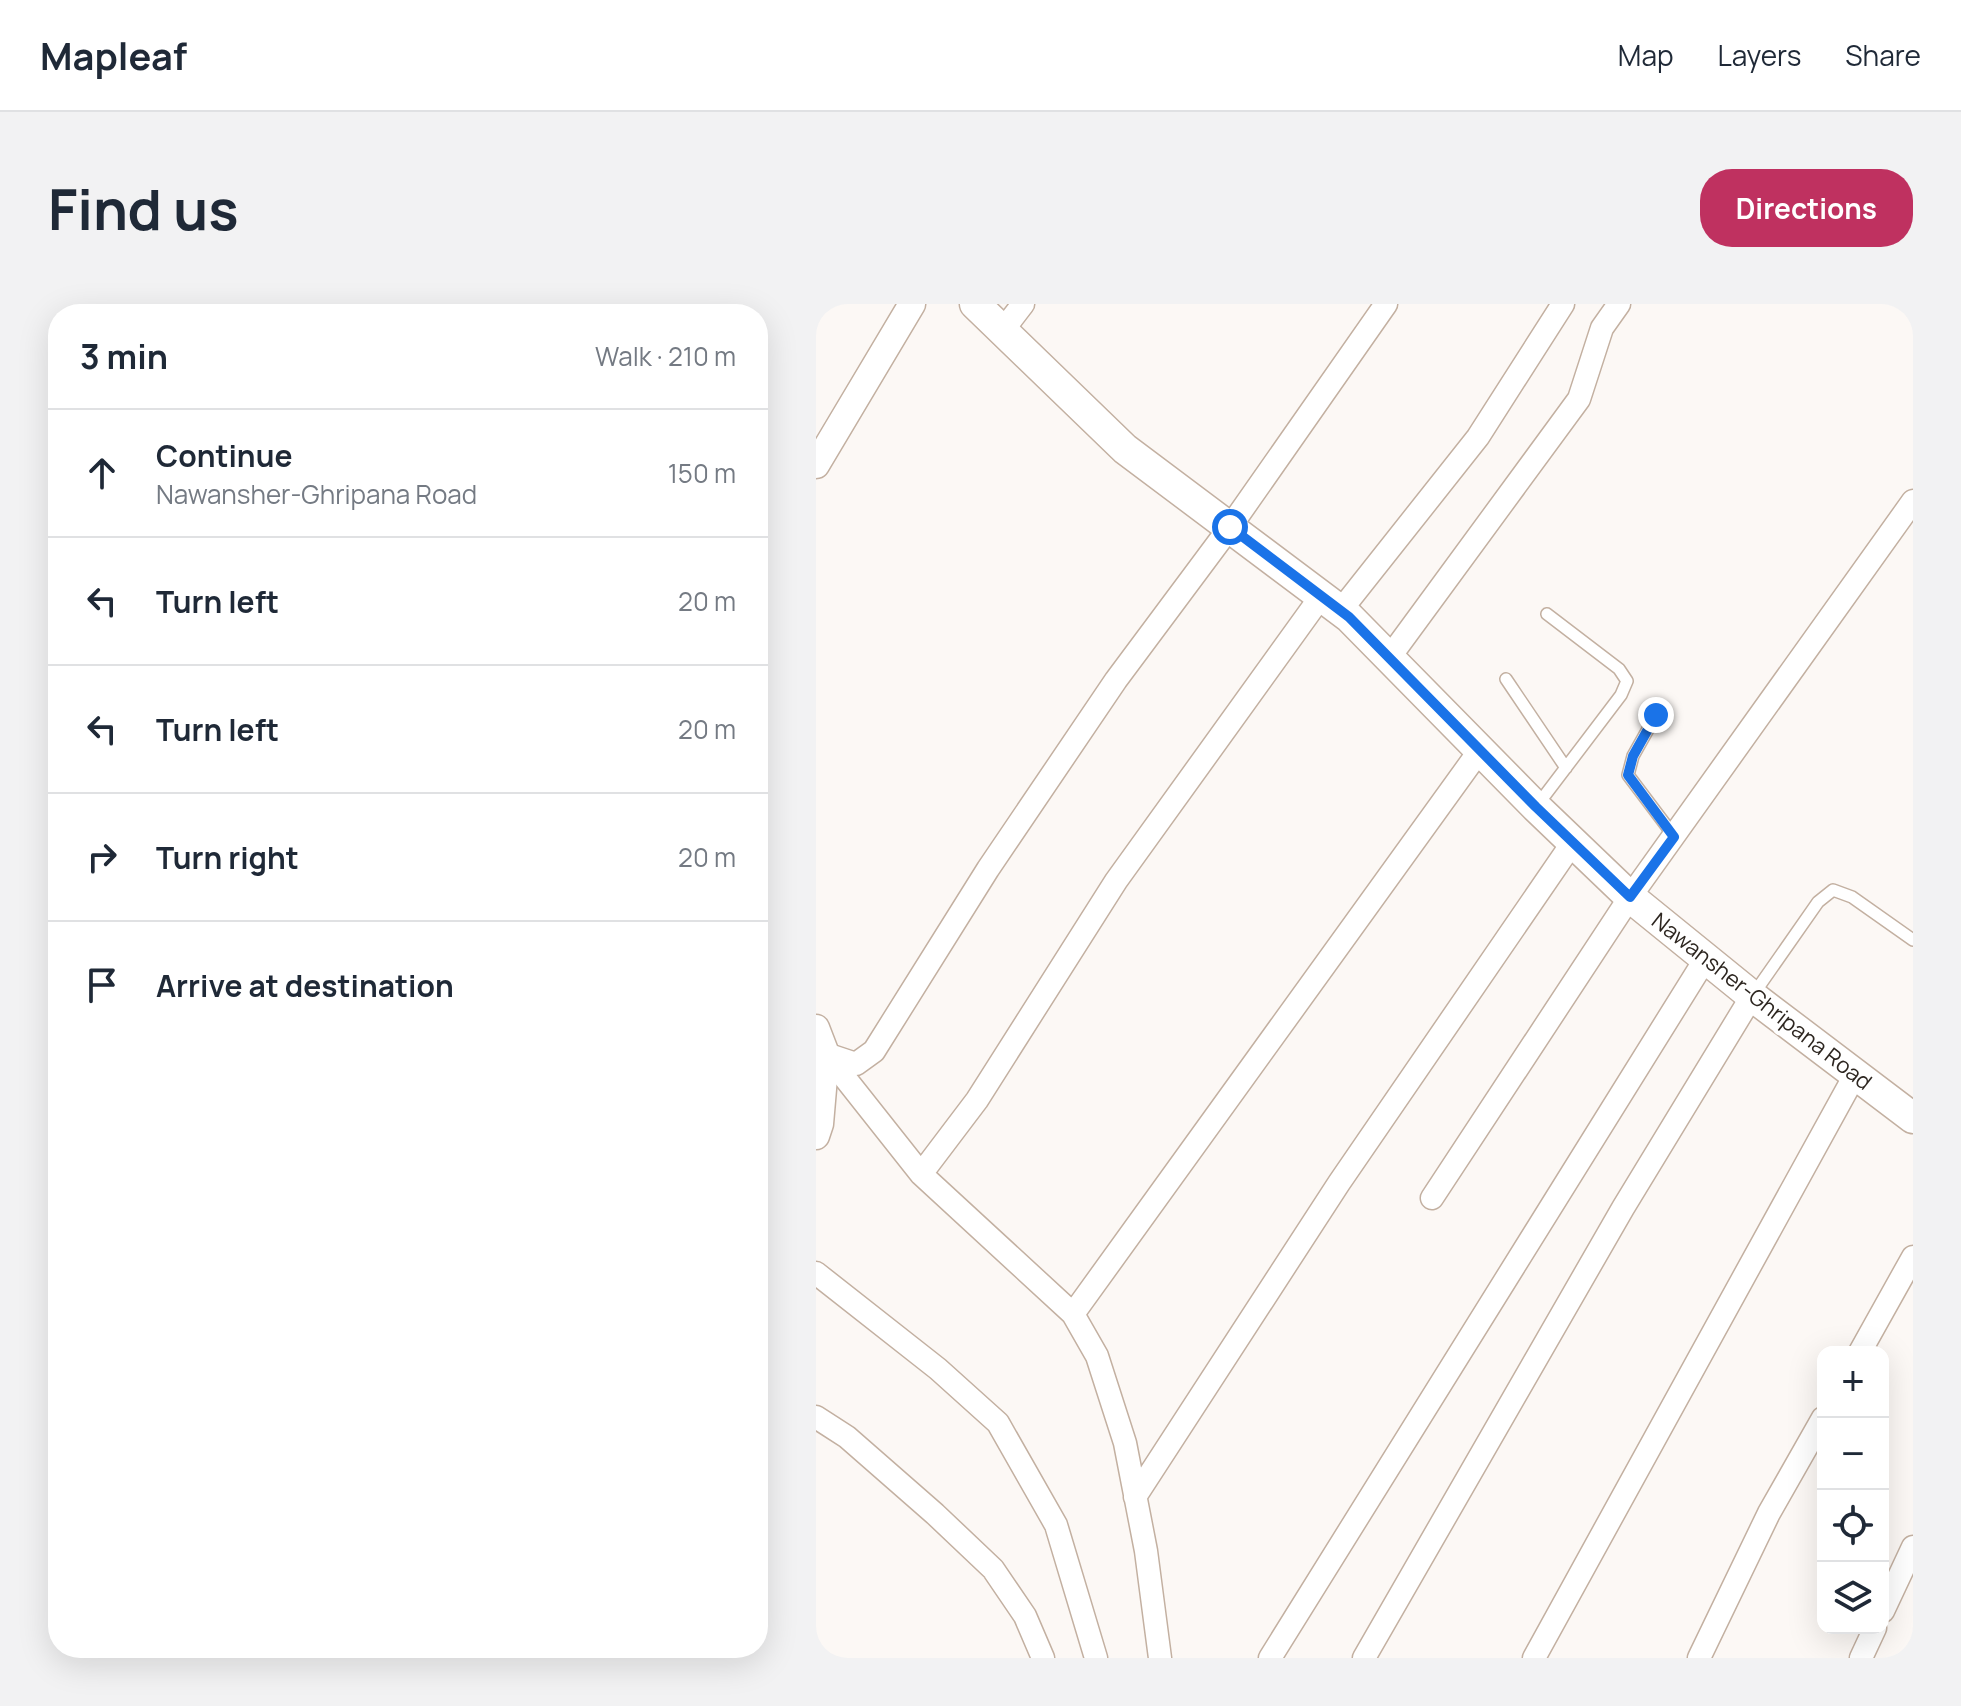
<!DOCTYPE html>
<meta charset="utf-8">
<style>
:root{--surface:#fff;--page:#f2f2f3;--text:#1f2937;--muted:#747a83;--line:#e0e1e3;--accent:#bf3160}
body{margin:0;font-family:Manrope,sans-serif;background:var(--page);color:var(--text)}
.controls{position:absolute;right:24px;bottom:24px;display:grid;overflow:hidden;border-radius:16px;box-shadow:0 8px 32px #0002}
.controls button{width:72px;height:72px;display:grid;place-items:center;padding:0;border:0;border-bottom:2px solid var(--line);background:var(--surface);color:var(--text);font:40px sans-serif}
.stop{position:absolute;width:24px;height:24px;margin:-18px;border:6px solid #1a73e8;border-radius:50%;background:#fff}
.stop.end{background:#1a73e8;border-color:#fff;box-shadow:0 2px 8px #0008}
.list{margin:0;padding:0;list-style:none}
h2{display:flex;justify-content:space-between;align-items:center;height:104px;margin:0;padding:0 32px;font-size:34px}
h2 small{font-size:26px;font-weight:400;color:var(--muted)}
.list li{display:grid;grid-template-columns:52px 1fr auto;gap:24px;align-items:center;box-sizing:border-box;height:128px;padding:0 32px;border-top:2px solid var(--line)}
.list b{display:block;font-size:30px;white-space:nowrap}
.list p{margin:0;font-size:26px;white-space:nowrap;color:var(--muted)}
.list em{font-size:26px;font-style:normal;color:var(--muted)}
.icon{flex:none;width:44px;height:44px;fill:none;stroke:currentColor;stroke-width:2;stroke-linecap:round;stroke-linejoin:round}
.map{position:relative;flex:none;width:1097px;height:1354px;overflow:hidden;border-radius:32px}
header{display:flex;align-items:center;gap:48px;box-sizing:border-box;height:112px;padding:0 40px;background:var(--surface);border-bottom:2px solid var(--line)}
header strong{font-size:38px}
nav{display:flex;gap:44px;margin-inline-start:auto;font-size:28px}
.intro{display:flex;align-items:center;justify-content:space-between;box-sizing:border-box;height:192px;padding:0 48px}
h1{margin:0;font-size:56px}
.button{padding:20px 36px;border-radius:32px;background:var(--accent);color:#fff;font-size:28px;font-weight:700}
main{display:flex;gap:48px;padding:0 48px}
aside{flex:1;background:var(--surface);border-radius:32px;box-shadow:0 8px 32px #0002}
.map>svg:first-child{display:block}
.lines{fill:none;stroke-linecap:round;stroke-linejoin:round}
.service-casing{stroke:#c3b0a1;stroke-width:14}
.minor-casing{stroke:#c3b0a1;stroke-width:25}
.tertiary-casing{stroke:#c3b0a1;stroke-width:29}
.secondary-casing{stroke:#c3b0a1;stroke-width:33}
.service{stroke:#fff;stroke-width:11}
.minor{stroke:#fff;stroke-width:22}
.tertiary{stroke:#fff;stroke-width:26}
.secondary{stroke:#fff;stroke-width:30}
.route{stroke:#1a73e8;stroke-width:10}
.labels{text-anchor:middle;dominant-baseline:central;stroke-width:8;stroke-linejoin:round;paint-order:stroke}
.street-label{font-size:22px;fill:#2d2620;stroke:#fff}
</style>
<header>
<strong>Mapleaf</strong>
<nav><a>Map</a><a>Layers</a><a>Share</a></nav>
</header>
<div class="intro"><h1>Find us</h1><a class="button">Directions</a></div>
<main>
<aside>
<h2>3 min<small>Walk · 210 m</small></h2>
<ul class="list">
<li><svg class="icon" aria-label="ahead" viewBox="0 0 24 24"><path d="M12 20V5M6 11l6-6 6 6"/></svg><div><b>Continue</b><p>Nawansher-Ghripana Road</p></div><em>150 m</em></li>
<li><svg class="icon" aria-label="left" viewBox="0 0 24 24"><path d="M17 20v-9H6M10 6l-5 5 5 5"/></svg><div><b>Turn left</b></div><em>20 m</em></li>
<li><svg class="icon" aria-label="left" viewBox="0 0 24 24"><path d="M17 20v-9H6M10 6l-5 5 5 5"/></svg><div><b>Turn left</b></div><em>20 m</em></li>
<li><svg class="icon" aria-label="right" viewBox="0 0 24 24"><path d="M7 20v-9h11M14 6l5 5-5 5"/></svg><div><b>Turn right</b></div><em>20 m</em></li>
<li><svg class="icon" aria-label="arrive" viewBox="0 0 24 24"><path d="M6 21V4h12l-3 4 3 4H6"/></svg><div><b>Arrive at destination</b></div></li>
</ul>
</aside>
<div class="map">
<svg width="1097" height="1354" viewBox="0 0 1097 1354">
<rect width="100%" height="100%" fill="#fcf8f5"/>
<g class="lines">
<defs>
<path id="service" d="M690,375L750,464
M840,411L817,452L812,471L858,532
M720,503L805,391L811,377L803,365L731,310
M937,691L1002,598L1017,586L1036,593L1097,636"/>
<path id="minor" d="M187,26L207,0
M525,306L662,133L747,0
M573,354L763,95L786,24L803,0
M10,750L40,760L58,747L172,565L300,376L414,223L570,0
M10,750L105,870L257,1010L281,1052L309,1139L330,1247L344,1354
M105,870L161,796L300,577L506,291
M616,894L814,593L1097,197
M0,969L122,1065L182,1119L240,1221L280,1354
M257,1010L664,446
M1044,1048L1097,953
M0,1113L31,1133L119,1210L177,1265L209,1312L227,1354
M319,1193L523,879L757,538
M1067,1307L1097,1243
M454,1354L890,654
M548,1354L807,904L936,692
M718,1354L1039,771
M883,1354L953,1209L1007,1114
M1045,1354L1059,1324"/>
<path id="tertiary" d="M0,161L96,0
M0,724L10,750L4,820L0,832"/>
<path id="secondary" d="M159,0L309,145L533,313L720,503L814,593L936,692L1097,814"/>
</defs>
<use href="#service" class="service-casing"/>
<use href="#minor" class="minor-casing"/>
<use href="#tertiary" class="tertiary-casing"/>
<use href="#secondary" class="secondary-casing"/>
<use href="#service" class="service"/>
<use href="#minor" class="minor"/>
<use href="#tertiary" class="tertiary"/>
<use href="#secondary" class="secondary"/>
</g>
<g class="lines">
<path class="route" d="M414,223L533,313L720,503L814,593L858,533L812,471L817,452L840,411"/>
</g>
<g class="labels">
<g class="street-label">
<text transform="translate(946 697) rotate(38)">Nawansher-Ghripana Road</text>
</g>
</g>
</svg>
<div class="controls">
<button>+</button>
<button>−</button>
<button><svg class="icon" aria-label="locate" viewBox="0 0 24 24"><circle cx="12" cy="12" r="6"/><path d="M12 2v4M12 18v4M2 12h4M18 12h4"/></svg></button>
<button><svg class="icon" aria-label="layers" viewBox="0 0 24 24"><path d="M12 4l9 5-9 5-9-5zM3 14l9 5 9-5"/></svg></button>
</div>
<div class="stop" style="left:414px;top:223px"></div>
<div class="stop end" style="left:840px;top:411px"></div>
</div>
</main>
